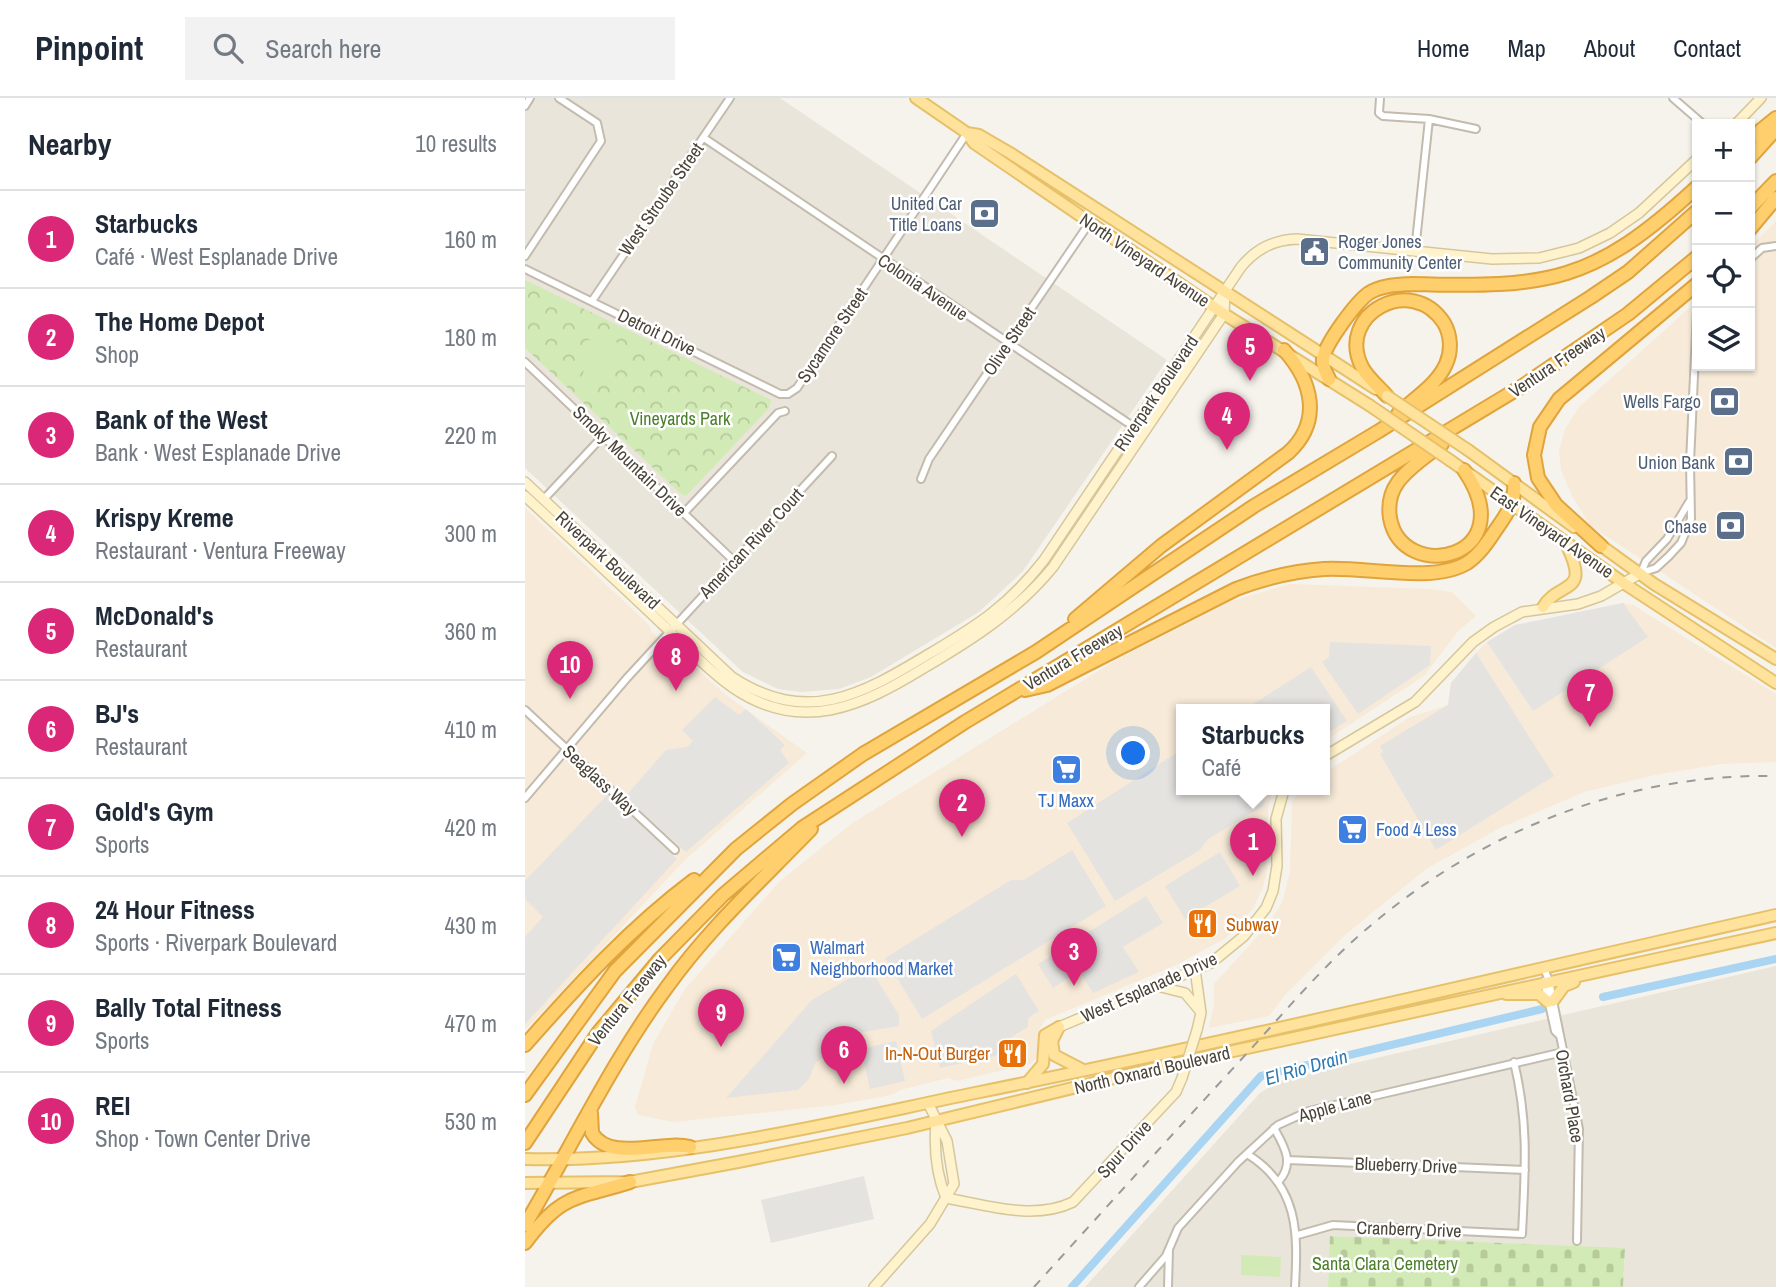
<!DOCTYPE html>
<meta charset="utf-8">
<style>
:root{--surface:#fff;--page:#f2f2f3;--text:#1f2937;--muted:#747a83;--line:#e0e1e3;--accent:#db2777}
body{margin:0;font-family:"Archivo Narrow",sans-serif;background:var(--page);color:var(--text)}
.controls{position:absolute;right:21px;top:21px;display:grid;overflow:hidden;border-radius:0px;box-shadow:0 2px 5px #0004}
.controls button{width:63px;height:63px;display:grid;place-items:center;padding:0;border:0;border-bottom:2px solid var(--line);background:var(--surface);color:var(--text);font:35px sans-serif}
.you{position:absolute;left:609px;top:656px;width:24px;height:24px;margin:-18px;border:5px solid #fff;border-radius:50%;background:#1a73e8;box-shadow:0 0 0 10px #1a73e833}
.badge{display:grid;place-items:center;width:46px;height:46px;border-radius:50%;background:var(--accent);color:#fff;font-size:23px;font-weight:700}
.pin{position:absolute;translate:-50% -58px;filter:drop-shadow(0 2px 4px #0008)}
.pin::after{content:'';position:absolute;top:37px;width:24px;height:21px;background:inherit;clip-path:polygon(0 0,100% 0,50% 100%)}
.popup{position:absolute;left:651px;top:606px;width:154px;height:91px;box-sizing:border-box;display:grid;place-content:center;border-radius:0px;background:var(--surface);filter:drop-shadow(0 2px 5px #0005);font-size:23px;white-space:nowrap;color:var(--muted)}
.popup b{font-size:26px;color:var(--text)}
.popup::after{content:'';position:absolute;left:50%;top:100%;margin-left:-14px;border:14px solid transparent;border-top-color:var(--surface)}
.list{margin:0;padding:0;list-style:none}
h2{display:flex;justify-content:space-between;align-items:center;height:91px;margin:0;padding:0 28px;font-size:30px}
h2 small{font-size:23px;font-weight:400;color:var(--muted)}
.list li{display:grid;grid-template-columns:46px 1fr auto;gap:21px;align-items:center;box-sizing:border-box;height:98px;padding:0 28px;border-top:2px solid var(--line)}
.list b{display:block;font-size:26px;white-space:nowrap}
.list p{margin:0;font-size:23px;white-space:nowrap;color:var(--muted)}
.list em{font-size:23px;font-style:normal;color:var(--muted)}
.icon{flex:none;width:38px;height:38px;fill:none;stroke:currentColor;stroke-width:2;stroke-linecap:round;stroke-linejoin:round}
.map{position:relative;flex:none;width:1251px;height:1189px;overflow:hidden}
header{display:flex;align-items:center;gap:42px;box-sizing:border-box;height:98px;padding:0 35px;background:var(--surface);border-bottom:2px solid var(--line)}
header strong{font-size:33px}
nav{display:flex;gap:38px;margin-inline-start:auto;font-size:24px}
.search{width:490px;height:63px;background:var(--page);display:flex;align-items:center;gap:18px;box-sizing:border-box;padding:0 24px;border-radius:0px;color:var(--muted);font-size:26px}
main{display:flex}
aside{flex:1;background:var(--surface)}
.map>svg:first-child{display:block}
.residential{fill:#eae5da}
.commercial{fill:#f7ead8}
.cemetery{fill:url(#cemetery-stones)}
.park{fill:url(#park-crowns)}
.garden{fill:#d2eab5}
.parking{fill:#e5e3e0}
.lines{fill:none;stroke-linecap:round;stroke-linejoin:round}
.canal{stroke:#a9d4f2;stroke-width:8}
.street-casing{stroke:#c2bbae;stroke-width:10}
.secondary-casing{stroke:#d6c79b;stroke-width:12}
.primary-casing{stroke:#e6c16a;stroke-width:14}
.highway-casing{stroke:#e0a43c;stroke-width:16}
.street{stroke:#fff;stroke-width:6}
.secondary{stroke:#fff3cd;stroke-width:9}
.primary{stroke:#ffe39c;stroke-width:10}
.highway{stroke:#ffcf6e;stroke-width:12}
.rail{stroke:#9a9a9a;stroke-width:2;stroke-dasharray:9 9;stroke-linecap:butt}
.secondary-bridge-casing{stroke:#d6c79b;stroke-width:12;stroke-linecap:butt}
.primary-bridge-casing{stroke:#e6c16a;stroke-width:14;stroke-linecap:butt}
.secondary-bridge{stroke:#fff3cd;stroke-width:9}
.primary-bridge{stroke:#ffe39c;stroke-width:10}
.labels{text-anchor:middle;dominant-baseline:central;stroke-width:5;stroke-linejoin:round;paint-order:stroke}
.street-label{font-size:18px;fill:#4b4439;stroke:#fff}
.service-label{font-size:18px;fill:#4e5e75;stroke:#fff;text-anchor:end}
.park-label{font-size:18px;fill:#4a7f2a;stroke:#fff}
.shop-label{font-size:18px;fill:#366cbe;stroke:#fff;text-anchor:start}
.food-label{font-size:18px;fill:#c56008;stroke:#fff;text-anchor:start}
.water-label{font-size:19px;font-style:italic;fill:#2e7ab2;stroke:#fff}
</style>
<header>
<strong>Pinpoint</strong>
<div class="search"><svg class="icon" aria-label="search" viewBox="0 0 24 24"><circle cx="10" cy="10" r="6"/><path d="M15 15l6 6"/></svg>Search here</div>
<nav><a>Home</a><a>Map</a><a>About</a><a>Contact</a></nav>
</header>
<main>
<aside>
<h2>Nearby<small>10 results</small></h2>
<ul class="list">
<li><span class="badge">1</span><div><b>Starbucks</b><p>Café · West Esplanade Drive</p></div><em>160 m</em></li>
<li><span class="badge">2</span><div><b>The Home Depot</b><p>Shop</p></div><em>180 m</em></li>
<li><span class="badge">3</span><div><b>Bank of the West</b><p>Bank · West Esplanade Drive</p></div><em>220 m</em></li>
<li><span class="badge">4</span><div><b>Krispy Kreme</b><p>Restaurant · Ventura Freeway</p></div><em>300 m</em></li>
<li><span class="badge">5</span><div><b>McDonald's</b><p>Restaurant</p></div><em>360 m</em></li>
<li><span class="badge">6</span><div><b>BJ's</b><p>Restaurant</p></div><em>410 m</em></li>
<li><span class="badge">7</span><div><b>Gold's Gym</b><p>Sports</p></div><em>420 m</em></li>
<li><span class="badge">8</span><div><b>24 Hour Fitness</b><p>Sports · Riverpark Boulevard</p></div><em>430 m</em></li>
<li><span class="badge">9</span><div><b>Bally Total Fitness</b><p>Sports</p></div><em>470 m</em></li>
<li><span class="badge">10</span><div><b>REI</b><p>Shop · Town Center Drive</p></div><em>530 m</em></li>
</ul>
</aside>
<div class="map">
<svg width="1251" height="1189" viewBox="0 0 1251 1189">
<defs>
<pattern id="cemetery-stones" width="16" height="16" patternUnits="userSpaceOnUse" patternTransform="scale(1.75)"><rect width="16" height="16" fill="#d2eab5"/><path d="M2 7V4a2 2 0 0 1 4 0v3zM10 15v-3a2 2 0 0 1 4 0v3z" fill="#b6ca9c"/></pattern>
<pattern id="park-crowns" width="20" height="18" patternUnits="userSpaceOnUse" patternTransform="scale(1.75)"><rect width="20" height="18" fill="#d2eab5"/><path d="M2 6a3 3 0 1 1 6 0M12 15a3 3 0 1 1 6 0" fill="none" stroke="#b6ca9c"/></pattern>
</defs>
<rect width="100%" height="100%" fill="#f6f3ec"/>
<path class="residential" d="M0,0H255L642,262L498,473L454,514L346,579L314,591L277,594L253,591L218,574L0,370Z
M1251,868V1189H1098L1100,1151L806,1138L803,1189H560L735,995L756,982Z"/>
<path class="commercial" d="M1251,123V550L1066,428L1047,398L1036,372L1034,353L1040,331L1054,309L1172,203V268H1225V149Z
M0,410L124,527L126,533L145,552H151L201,597L282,655L161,761L0,932Z
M765,486L905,491L927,494L951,518L933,533L900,577L800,643V612H656V692H748L743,709L742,771L738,790L727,812L701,840L649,868L520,922L513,935V958L505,966L432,983L423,980L375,992L367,997L310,1007L148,1024L113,1017L110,1009L128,946L160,891L254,784L326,726L591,562L707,503Z
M1098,505L1108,507L1251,596V664L1197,666L1130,677L1059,694L975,730L901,771L820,837L760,897L744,918L684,930L689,906V886L742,828L757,805L765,773L767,704L775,692H800V675L885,619L923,607L926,585L951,555L962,544L990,527Z"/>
<path class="cemetery" d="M805,1138L1100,1150L1098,1189H803Z"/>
<path class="park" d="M0,182L246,302L244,310L161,398L156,396L0,250Z"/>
<path class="garden" d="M61,242L92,244L89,283L58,281Z
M716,1157L756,1159L755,1179L716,1177Z"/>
<path class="parking" d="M1098,505L1123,539L1008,613L962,544L990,527Z
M805,544L906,548L905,567L833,616L797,564L804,559Z
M951,555L1029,678L911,752L855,656L858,654L855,648L923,607L926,585Z
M786,569L822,623L800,637V612H719Z
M190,599L214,617L221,611L260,647L255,652L264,665L161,754L100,699L141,652L162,649L168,643L157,632Z
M656,652V692H744L738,708L683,741L675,752L590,803L542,725Z
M83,696L152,761L0,926V839L18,819L0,801V783Z
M547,752L581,808L397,921L360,860L486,782H499Z
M695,754L715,788L660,821L640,788Z
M621,798L638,825L598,849L614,874L568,895L554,873L528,890L513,866Z
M344,869L374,917V928L338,934L291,964L284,981L273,992L201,1000L287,902Z
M491,876L514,913L503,920V929L485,940L471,944L474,957L415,970L406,933Z
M371,943L380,983L345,991L336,951Z
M339,1078L349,1121L246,1145L236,1102Z"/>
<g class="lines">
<path class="canal" d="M1078,899L1251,861
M547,1189L736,978L1017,911"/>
<defs>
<path id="street" d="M855,0L854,15L858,18L904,21L951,31
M1148,0L1178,26
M0,8L5,0
M179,40L618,335
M890,153L904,21
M0,158L76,43L72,25L34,0
M1225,161L1237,150L1251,148
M0,171L255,296H263L272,290L442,35
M67,203L205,0
M0,264L209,463
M396,381L404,361L565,124
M19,401L78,338
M159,415L253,315L260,313
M1116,475L1131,470L1144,458L1156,445L1166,421L1165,364L1172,213
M1116,475L1121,463L1142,441L1164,404
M0,612L150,752
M0,700L102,580L307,358
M1019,870L1024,883L1054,1031L1052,1143
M1019,883L1030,933L1034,937
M749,1030C759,1048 770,1065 754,1083
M722,1056C774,1088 773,1135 770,1189
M763,1062L1000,1072
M773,1137L808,1127L997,1136C1000,1073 1004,1026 989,964
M614,1189L641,1158L653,1130L713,1064L753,1027L784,1013L1038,954
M643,1189L644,1152"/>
<path id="secondary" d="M1211,26L1236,0
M0,384L207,579C282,628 336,597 404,556C453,527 483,508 519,462L716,169C731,151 748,142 772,141L967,161L1014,160L1054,150L1085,135L1114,115L1172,61
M0,398C45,440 91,482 136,525C159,546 181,571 207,589C276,637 337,608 399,570C448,541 492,513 528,469L699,216L700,196
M800,658L890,604L948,544L969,529L997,514L1053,506L1076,498L1116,475
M670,871L676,915L672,932
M632,888L660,895L675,913
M534,929L686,865L719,838L741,810L748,793L752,768L751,721L759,692
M411,1023C409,1048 411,1076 421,1100
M421,1100C461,1107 509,1123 548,1104L651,994L657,980
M349,1189L405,1126L429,1086L422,1043L403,1005"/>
<path id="primary" d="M391,0L442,35L454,37L485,55L851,291
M442,35L449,45L699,216L844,307
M943,352L1049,429
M926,363L1100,486L1251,585
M1071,444L1129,486L1251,561
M1018,509C1034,482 1066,498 1042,448
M981,896H1014L1023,904
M1028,903L1039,888L1049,884
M534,929L527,943L529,957L558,972
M502,985L518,966L520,937L534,929
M0,1061C149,1065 304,1025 450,995C718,941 984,877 1251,817
M0,1085L105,1084L213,1064L382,1030L635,969L1251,835"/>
<path id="highway" d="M1225,41L1251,20
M1225,60L1251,31
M1225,110L1251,83
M1225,131L1251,100
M804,281C801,274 797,269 798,261C800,246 831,204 844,195C857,187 872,187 886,186C1024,190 1068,185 1172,89
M862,298C854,289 843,280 837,269C810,216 887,175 919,225C926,237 927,253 921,266C912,287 889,300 873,316
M917,346C903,357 884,369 873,384C865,395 863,407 865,420C877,487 1000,461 939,372
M1076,448L1031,407L1013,380L1009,357L1015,329L1034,301L1172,186
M550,521L636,448L763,355C798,323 787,283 759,252
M500,592L522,587L711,491C740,480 769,473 799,471C840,468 907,486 942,465C954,457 962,445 970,433C981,417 991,405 989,385
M0,947C52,888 105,830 169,782
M0,997L90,873L211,751L267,706L338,656L511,554L729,408L854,333L1066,199L1103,174L1172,113
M66,1015L67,1035C85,1065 136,1042 165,1049
M0,1045L73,935L135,861L198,797L277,730L440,624L999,287L1103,216L1172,159
M0,1127C47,1048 87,963 142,889C184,830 236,783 286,731
M0,1145C37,1095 51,1101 105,1084"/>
</defs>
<use href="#street" class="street-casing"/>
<use href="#secondary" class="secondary-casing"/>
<use href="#primary" class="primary-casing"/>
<use href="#highway" class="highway-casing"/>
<use href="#street" class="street"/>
<use href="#secondary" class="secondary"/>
<use href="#primary" class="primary"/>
<use href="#highway" class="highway"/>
<path class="rail" d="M509,1189C577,1114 644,1040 712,966C755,920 795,870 844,829C956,733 1102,675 1251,678"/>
<defs>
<path id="secondary-bridge" d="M657,980L672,932"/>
<path id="primary-bridge" d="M862,298L943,352
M844,307L926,363"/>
</defs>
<use href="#secondary-bridge" class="secondary-bridge-casing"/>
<use href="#primary-bridge" class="primary-bridge-casing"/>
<use href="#secondary-bridge" class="secondary-bridge"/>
<use href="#primary-bridge" class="primary-bridge"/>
</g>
<defs>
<symbol id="bank-square" viewBox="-11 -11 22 22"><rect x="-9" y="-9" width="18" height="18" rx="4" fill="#5c6f8a" stroke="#fff"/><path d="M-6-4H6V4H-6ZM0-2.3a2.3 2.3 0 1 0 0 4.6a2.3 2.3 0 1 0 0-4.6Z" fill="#fff"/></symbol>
<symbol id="civic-square" viewBox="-11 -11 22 22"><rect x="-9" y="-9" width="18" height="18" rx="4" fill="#5c6f8a" stroke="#fff"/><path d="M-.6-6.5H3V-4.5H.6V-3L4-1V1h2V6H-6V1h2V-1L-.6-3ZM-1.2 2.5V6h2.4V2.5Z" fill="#fff"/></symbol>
<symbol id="supermarket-square" viewBox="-11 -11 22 22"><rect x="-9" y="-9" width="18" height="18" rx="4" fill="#3f7fe0" stroke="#fff"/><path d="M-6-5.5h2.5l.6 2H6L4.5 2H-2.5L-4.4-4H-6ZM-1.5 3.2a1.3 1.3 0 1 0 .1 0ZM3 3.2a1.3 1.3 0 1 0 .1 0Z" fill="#fff"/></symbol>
<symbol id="restaurant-square" viewBox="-11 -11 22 22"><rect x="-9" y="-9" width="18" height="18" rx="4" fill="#e8710a" stroke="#fff"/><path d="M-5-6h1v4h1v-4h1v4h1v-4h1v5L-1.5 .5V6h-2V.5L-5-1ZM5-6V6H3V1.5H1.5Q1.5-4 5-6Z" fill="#fff"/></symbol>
</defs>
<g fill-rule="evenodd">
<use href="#bank-square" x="442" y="98" width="35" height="35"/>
<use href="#civic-square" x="772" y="136" width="35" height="35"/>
<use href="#bank-square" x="1182" y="286" width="35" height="35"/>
<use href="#bank-square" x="1196" y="346" width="35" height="35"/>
<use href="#bank-square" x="1188" y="410" width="35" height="35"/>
<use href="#supermarket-square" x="524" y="654" width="35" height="35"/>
<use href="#supermarket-square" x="810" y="714" width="35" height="35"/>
<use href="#restaurant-square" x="660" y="808" width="35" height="35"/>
<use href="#supermarket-square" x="244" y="842" width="35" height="35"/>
<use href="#restaurant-square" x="470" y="938" width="35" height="35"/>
</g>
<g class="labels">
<g class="street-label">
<text transform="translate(136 101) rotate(-55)">West Stroube Street</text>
<text transform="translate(620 162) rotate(34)">North Vineyard Avenue</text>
<text transform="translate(398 189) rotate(34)">Colonia Avenue</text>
<text transform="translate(132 234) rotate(26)">Detroit Drive</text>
<text transform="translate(307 237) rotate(-56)">Sycamore Street</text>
<text transform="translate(484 243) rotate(-56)">Olive Street</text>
<text transform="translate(1032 264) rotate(-34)">Ventura Freeway</text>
<text transform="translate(631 295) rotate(-56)">Riverpark Boulevard</text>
<text transform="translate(105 363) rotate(44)">Smoky Mountain Drive</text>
<text transform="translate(1027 434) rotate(35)">East Vineyard Avenue</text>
<text transform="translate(226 445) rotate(-47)">American River Court</text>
<text transform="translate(83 462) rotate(43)">Riverpark Boulevard</text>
<text transform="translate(548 559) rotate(-31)">Ventura Freeway</text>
<text transform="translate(75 682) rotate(43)">Seaglass Way</text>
<text transform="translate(624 889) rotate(-24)">West Esplanade Drive</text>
<text transform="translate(102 902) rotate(-51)">Ventura Freeway</text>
<text transform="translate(627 972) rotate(-13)">North Oxnard Boulevard</text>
<text transform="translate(1045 998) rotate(80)">Orchard Place</text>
<text transform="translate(810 1008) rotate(-15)">Apple Lane</text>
<text transform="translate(599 1051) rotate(-48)">Spur Drive</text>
<text transform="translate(881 1067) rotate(2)">Blueberry Drive</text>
<text transform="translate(884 1131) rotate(2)">Cranberry Drive</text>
</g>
<g class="service-label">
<text x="437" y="105">United Car<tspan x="437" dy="21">Title Loans</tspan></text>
<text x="813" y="143" text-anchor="start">Roger Jones<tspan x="813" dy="21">Community Center</tspan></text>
<text x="1176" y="303">Wells Fargo</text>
<text x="1190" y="364">Union Bank</text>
<text x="1182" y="428">Chase</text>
</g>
<g class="park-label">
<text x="155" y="320">Vineyards Park</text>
<text x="860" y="1165">Santa Clara Cemetery</text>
</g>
<g class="shop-label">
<text x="541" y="702" text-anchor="middle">TJ Maxx</text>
<text x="851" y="731">Food 4 Less</text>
<text x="285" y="849">Walmart<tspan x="285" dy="21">Neighborhood Market</tspan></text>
</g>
<g class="food-label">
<text x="701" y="826">Subway</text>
<text x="465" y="955" text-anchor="end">In-N-Out Burger</text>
</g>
<g class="water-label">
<text transform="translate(781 969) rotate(-16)">El Rio Drain</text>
</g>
</g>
</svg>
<div class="controls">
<button>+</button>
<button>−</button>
<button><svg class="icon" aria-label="locate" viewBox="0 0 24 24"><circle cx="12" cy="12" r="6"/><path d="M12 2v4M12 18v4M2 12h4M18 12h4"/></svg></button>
<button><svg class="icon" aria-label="layers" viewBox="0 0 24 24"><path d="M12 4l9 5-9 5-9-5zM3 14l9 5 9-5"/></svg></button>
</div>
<div class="you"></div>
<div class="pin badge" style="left:728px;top:778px">1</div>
<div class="popup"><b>Starbucks</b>Café</div>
<div class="pin badge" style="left:437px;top:739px">2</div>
<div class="pin badge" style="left:549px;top:888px">3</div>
<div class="pin badge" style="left:702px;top:352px">4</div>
<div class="pin badge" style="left:725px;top:283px">5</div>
<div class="pin badge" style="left:319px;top:986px">6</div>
<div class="pin badge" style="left:1065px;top:629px">7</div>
<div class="pin badge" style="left:151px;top:593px">8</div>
<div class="pin badge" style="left:196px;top:949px">9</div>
<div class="pin badge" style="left:45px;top:601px">10</div>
</div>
</main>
